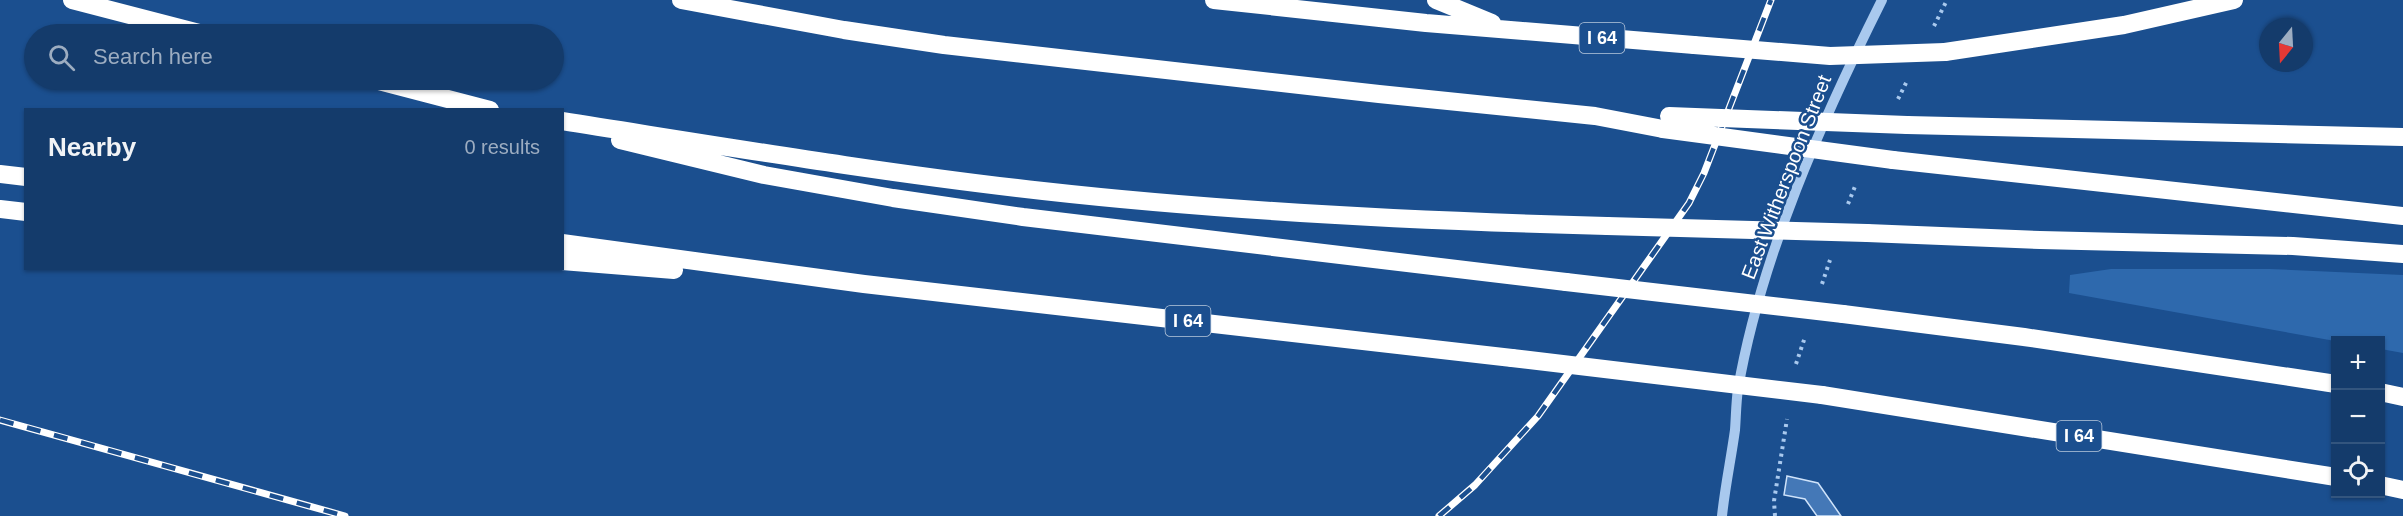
<!DOCTYPE html>
<meta charset="utf-8">
<style>
:root{--surface:#143b6b;--page:#1d4271;--text:#f1f3f6;--muted:#9dadc1;--line:#33557e}
body{margin:0;font-family:Helvetica,sans-serif;background:var(--page);color:var(--text)}
.controls{position:absolute;right:18px;bottom:18px;display:grid;overflow:hidden;border-radius:0px;box-shadow:0 2px 4px #0004}
.controls button{width:54px;height:54px;display:grid;place-items:center;padding:0;border:0;border-bottom:2px solid var(--line);background:var(--surface);color:var(--text);font:30px sans-serif}
.compass{position:absolute;left:2259px;top:18px;width:54px;height:54px;border-radius:50%;background:var(--surface);box-shadow:0 2px 4px #0004;rotate:198deg}
.list{margin:0;padding:0;list-style:none}
h2{display:flex;justify-content:space-between;align-items:center;height:78px;margin:0;padding:0 24px;font-size:26px}
h2 small{font-size:20px;font-weight:400;color:var(--muted)}
.icon{flex:none;width:33px;height:33px;fill:none;stroke:currentColor;stroke-width:2;stroke-linecap:round;stroke-linejoin:round}
.map{position:relative;flex:none;width:2403px;height:516px;overflow:hidden}
.search{position:absolute;background:var(--surface);box-shadow:0 2px 4px #0004;left:24px;top:24px;width:540px;height:66px;display:flex;align-items:center;gap:15px;box-sizing:border-box;padding:0 21px;border-radius:33px;color:var(--muted);font-size:22px}
.panel{position:absolute;background:var(--surface);box-shadow:0 2px 4px #0004;left:24px;top:108px;width:540px;height:162px;border-radius:0px}
.map>svg:first-child{display:block}
.green{fill:#2e69ad}
.building{fill:#4478b7;stroke:#cfe3fa;stroke-width:1.5}
.lines{fill:none;stroke-linecap:round;stroke-linejoin:round}
.path{stroke:#a9c9ee;stroke-width:4;stroke-dasharray:3 4.5;stroke-linecap:butt}
.minor{stroke:#a9c9ee;stroke-width:10}
.highway{stroke:#fff;stroke-width:18}
.rail-casing{stroke:#fff;stroke-width:7}
.rail{stroke:#1b4f8f;stroke-width:4.5;stroke-dasharray:14;stroke-linecap:butt}
.highway-bridge{stroke:#fff;stroke-width:18}
.labels{text-anchor:middle;dominant-baseline:central;stroke-width:5;stroke-linejoin:round;paint-order:stroke}
.shield{fill:#1b4f8f;stroke:#bbcadd;stroke-width:1.5}
.shield-label{font-size:18px;font-weight:bold;fill:#fff}
.street-label{font-size:20px;fill:#fff;stroke:#1b4f8f}
</style>
<div class="map">
<svg width="2403" height="516" viewBox="0 0 2403 516">
<rect width="100%" height="100%" fill="#1b4f8f"/>
<path class="green" d="M2111,269H2269L2403,275V353L2381,349L2380,340L2335,341L2069,293L2070,275Z"/>
<path class="building" d="M1787,476L1818,483L1841,516H1817L1805,499L1784,495Z"/>
<g class="lines">
<path class="path" d="M1934,26L1947,0
M1898,99L1907,81
M1848,204L1856,184
M1822,284L1830,260
M1796,364L1805,337
M1775,516L1774,501L1787,419"/>
<path class="minor" d="M1722,516C1725,487 1731,459 1735,430C1736,417 1736,403 1738,389C1761,256 1822,120 1882,0"/>
<path class="highway" d="M72,0L203,34
M681,0L844,30L944,45L1379,94L1595,116L1663,129
M1214,0L1426,23L1694,45
M1436,0L1492,23
M1945,52L2124,25L2234,0
M375,80L490,110
M562,121C722,146 882,173 1043,191C1230,212 1419,221 1607,226
M1907,125L2403,137
M620,140L764,175L893,198L1023,217L1566,282
M1893,160L2403,216
M0,174L26,177
M0,209L26,212
M1867,233L2040,240L2293,246L2403,254
M562,243L864,284L1512,358
M562,261L674,270
M1843,314L2024,337L2336,384
M2380,392L2403,397
M1822,395L2336,477
M2380,485L2403,490"/>
<defs>
<path id="rail" d="M0,420L345,516
M1439,516L1475,485L1538,416L1689,203L1704,173L1771,0"/>
</defs>
<use href="#rail" class="rail-casing"/>
<use href="#rail" class="rail"/>
<path class="highway-bridge" d="M1694,45L1830,56L1945,52
M1669,116L1907,125
M1663,129L1893,160
M1607,226L1867,233
M1566,282L1843,314
M1512,358L1822,395"/>
</g>
<g class="labels">
<g class="shield">
<rect x="1579.5" y="23" width="45" height="30" rx="4.5"/>
<rect x="1165.5" y="306" width="45" height="30" rx="4.5"/>
<rect x="2056.5" y="421" width="45" height="30" rx="4.5"/>
</g>
<g class="shield-label">
<text x="1602" y="38">I 64</text>
<text x="1188" y="321">I 64</text>
<text x="2079" y="436">I 64</text>
</g>
<g class="street-label">
<text transform="translate(1786 177) rotate(-69)">East Witherspoon Street</text>
</g>
</g>
</svg>
<div class="controls">
<button>+</button>
<button>−</button>
<button><svg class="icon" aria-label="locate" viewBox="0 0 24 24"><circle cx="12" cy="12" r="6"/><path d="M12 2v4M12 18v4M2 12h4M18 12h4"/></svg></button>
</div>
<svg class="compass" viewBox="-18 -18 36 36"><path d="M0-13l5 13h-10z" fill="#e53935"/><path d="M0 13l5-13h-10z" fill="#9dadc1"/></svg>
<div class="search"><svg class="icon" aria-label="search" viewBox="0 0 24 24"><circle cx="10" cy="10" r="6"/><path d="M15 15l6 6"/></svg>Search here</div>
<section class="panel">
<h2>Nearby<small>0 results</small></h2>
<ul class="list">
</ul>
</section>
</div>
